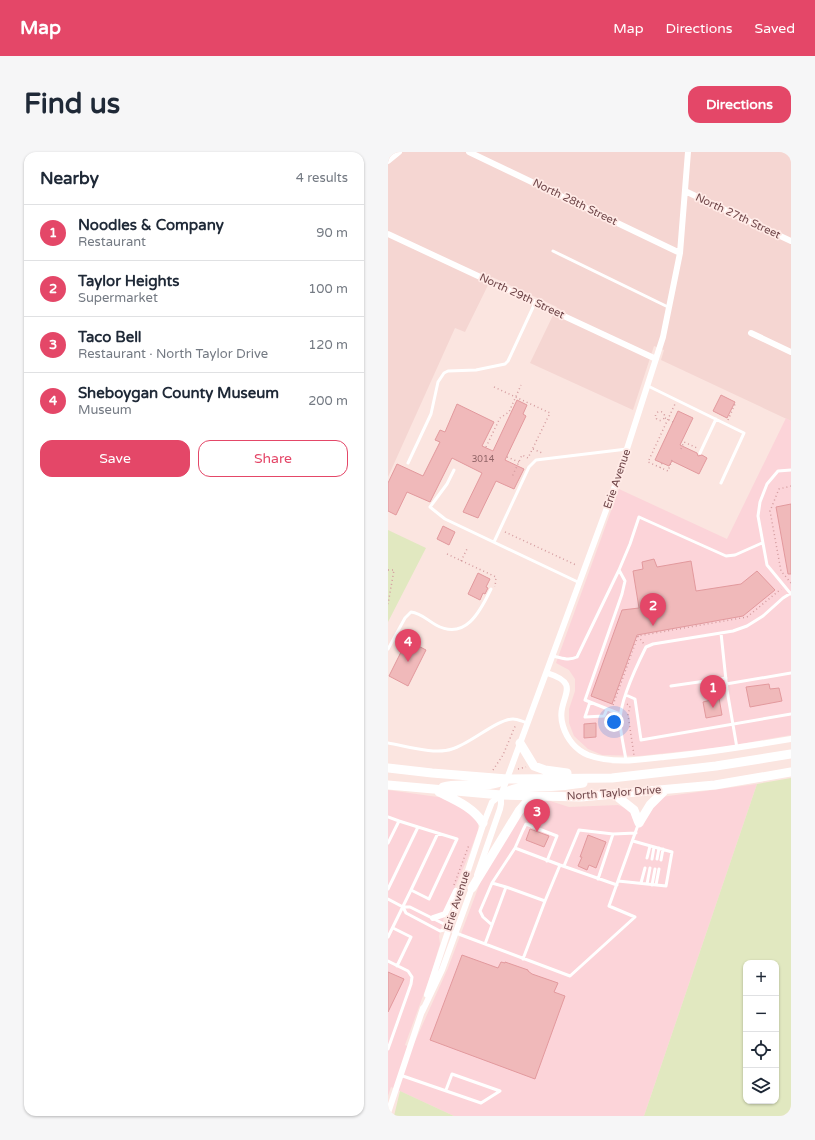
<!DOCTYPE html>
<meta charset="utf-8">
<style>
:root{--surface:#fff;--page:#f6f6f7;--text:#1f2937;--muted:#747a83;--line:#e0e1e3;--accent:#e44768}
body{margin:0;font-family:"Varela Round",sans-serif;background:var(--page);color:var(--text)}
.controls{position:absolute;right:12px;bottom:12px;display:grid;overflow:hidden;border-radius:8px;box-shadow:0 1px 3px #0004}
.controls button{width:36px;height:36px;display:grid;place-items:center;padding:0;border:0;border-bottom:1px solid var(--line);background:var(--surface);color:var(--text);font:20px sans-serif}
.you{position:absolute;left:226px;top:570px;width:14px;height:14px;margin:-10px;border:3px solid #fff;border-radius:50%;background:#1a73e8;box-shadow:0 0 0 6px #1a73e833}
.badge{display:grid;place-items:center;width:26px;height:26px;border-radius:50%;background:var(--accent);color:#fff;font-size:13px;font-weight:700}
.pin{position:absolute;translate:-50% -33px;filter:drop-shadow(0 1px 2px #0008)}
.pin::after{content:'';position:absolute;top:21px;width:14px;height:12px;background:inherit;clip-path:polygon(0 0,100% 0,50% 100%)}
.list{margin:0;padding:0;list-style:none}
h2{display:flex;justify-content:space-between;align-items:center;height:52px;margin:0;padding:0 16px;font-size:17px}
h2 small{font-size:13px;font-weight:400;color:var(--muted)}
.list li{display:grid;grid-template-columns:26px 1fr auto;gap:12px;align-items:center;box-sizing:border-box;height:56px;padding:0 16px;border-top:1px solid var(--line)}
.list b{display:block;font-size:15px;white-space:nowrap}
.list p{margin:0;font-size:13px;white-space:nowrap;color:var(--muted)}
.list em{font-size:13px;font-style:normal;color:var(--muted)}
.actions{display:flex;gap:8px;padding:12px 16px}
.actions a{flex:1;padding:9px 0;border:1px solid var(--accent);border-radius:12px;text-align:center;font-size:14px;color:var(--accent)}
.actions .main{background:var(--accent);color:#fff}
.icon{flex:none;width:22px;height:22px;fill:none;stroke:currentColor;stroke-width:2;stroke-linecap:round;stroke-linejoin:round}
.map{position:relative;flex:none;width:403px;height:964px;overflow:hidden;border-radius:12px}
header{display:flex;align-items:center;gap:24px;box-sizing:border-box;height:56px;padding:0 20px;background:var(--accent);color:#fff}
header strong{font-size:19px}
nav{display:flex;gap:22px;margin-inline-start:auto;font-size:14px}
.intro{display:flex;align-items:center;justify-content:space-between;box-sizing:border-box;height:96px;padding:0 24px}
h1{margin:0;font-size:28px}
.button{padding:10px 18px;border-radius:12px;background:var(--accent);color:#fff;font-size:14px;font-weight:700}
main{display:flex;gap:24px;padding:0 24px}
aside{flex:1;background:var(--surface);border-radius:12px;box-shadow:0 1px 3px #0004}
.map>svg:first-child{display:block}
.residential{fill:#f5d6d2}
.commercial{fill:#fcd4d9}
.green{fill:#e1e8c0;fill-rule:evenodd}
.building{fill:#f0b9ba;stroke:#e2999d}
.lines{fill:none;stroke-linecap:round;stroke-linejoin:round}
.path{stroke:#d49c9f;stroke-width:1.5;stroke-dasharray:1 3;stroke-linecap:butt}
.service{stroke:#fff;stroke-width:3}
.minor{stroke:#fff;stroke-width:6}
.secondary{stroke:#fff;stroke-width:9}
.labels{text-anchor:middle;dominant-baseline:central;stroke-width:3.5;stroke-linejoin:round;paint-order:stroke}
.number-label{font-size:9px;fill:#916467}
.street-label{font-size:11px;fill:#71484b;stroke:#ffeae6}
</style>
<header>
<strong>Map</strong>
<nav><a>Map</a><a>Directions</a><a>Saved</a></nav>
</header>
<div class="intro"><h1>Find us</h1><a class="button">Directions</a></div>
<main>
<aside>
<h2>Nearby<small>4 results</small></h2>
<ul class="list">
<li><span class="badge">1</span><div><b>Noodles &amp; Company</b><p>Restaurant</p></div><em>90 m</em></li>
<li><span class="badge">2</span><div><b>Taylor Heights</b><p>Supermarket</p></div><em>100 m</em></li>
<li><span class="badge">3</span><div><b>Taco Bell</b><p>Restaurant · North Taylor Drive</p></div><em>120 m</em></li>
<li><span class="badge">4</span><div><b>Sheboygan County Museum</b><p>Museum</p></div><em>200 m</em></li>
</ul>
<div class="actions"><a class="main">Save</a><a>Share</a></div>
</aside>
<div class="map">
<svg width="403" height="964" viewBox="0 0 403 964">
<rect width="100%" height="100%" fill="#fbe5e0"/>
<path class="residential" d="M0,0H403V269L273,208L276,198L266,194L245,258L142,211L169,155L104,125L77,180L67,176L0,325Z"/>
<path class="commercial" d="M398,266L403,269V583L335,595L251,604L214,603L200,597L186,584L181,571V557L187,539V527L181,518L168,511L231,337L339,387Z
M369,632L256,964H66L3,935L0,944V638L57,646L77,657L90,670V678L80,705L59,754L51,784L52,792L43,822L17,893L24,896L60,816L95,723L126,672L143,650L162,649L181,655L230,653L242,658L246,671L255,674L260,661L273,645Z"/>
<path class="green" d="M0,378L38,396L0,470Z
M403,626V964H256L369,632ZM358,811H388V949H358Z
M12,939L66,964H6Z"/>
<path class="building" d="M333,243L347,250L339,266L325,259Z
M129,248L139,253L135,262L138,264L117,308L136,317L126,337L108,329L90,366L75,360L94,321L64,306L42,350L19,340L8,363L0,359V331L9,312L35,324L52,290L47,288L52,278L57,280L69,252L106,270L94,294L105,299Z
M290,259L305,266L292,293L309,301L310,304L314,303L319,306L311,322L284,309L281,314L267,308Z
M403,352V422H400L388,355Z
M55,374L67,380L61,393L49,387Z
M266,407L269,415L303,409L308,439L353,432L369,419L387,438L355,464L249,483L224,552L203,544L234,458L251,456L245,419L255,417L254,410Z
M90,421L102,427L98,435L100,436L97,442L95,441L92,448L80,442Z
M19,488L38,498L20,534L1,524Z
M381,532L382,537L391,536L394,549L362,555L358,535Z
M331,546L334,563L318,566L315,550Z
M208,571V585L196,586V572Z
M142,677L161,684L156,695L138,688Z
M200,683L218,690L208,716L201,713L199,718L190,714L194,705H192Z
M74,803L110,816L113,810L117,811V810L140,818V819L144,822L170,831L166,840L177,844L147,927L42,888Z
M0,820L16,827L0,860Z"/>
<g class="lines">
<path class="path" d="M106,235L162,261L140,306L134,303L124,325
M267.5 264a4.5 4.5 0 1 1 9 0a4.5 4.5 0 1 1-9 0Z
M277,266L285,270
M340,268L347,252
M98,295L112,266L121,260L133,233
M145,297L154,301V303
M293,297L296,290L309,296
M119,305L131,310
M284,308L280,319L260,310L287,252
M272,316L274,311
M117,380L188,413
M59,402L108,425L107,435
M73,409L80,395
M0,418H6L0,452
M403,431L393,419L382,359L391,337L403,334
M250,484L256,492
M239,552L242,554L240,563L246,603
M225,553L250,484L359,465L393,437
M130,617L138,615
M105,618L115,603L128,572
M66,733L81,693
M399,964L403,963"/>
<path class="service" d="M165,99L280,155
M260,234L356,281L333,331
M312,301L328,267
M20,311L43,262L50,230L56,221L60,219L88,218L117,212L120,209L147,151
M66,318L59,332L42,355L57,367L192,431
M403,318L390,319L379,332L372,350L370,364L379,413L403,442
M106,390L141,315L148,308L239,297
M231,418L242,392L251,365L338,404L347,403L374,391
M333,481L339,538L349,596
M0,497L17,466L23,460C33,461 39,468 48,473C77,489 92,460 103,437
M165,504C173,506 181,509 189,505L231,418L237,429L234,442L197,548L232,562
M338,532L403,521
M283,534L338,526
M238,543L247,547L253,588L403,562
M202,550L197,565L216,564L219,557
M0,591C18,594 47,603 64,597C82,592 109,567 125,567C130,567 135,570 140,571
M238,608C236,596 233,583 232,571C231,551 249,513 258,495L265,492L345,479L359,474L375,464L395,446L403,441
M0,665L11,669L0,691
M11,669L30,675
M127,696L135,678L138,672L169,684L159,709
M259,706L262,694
M264,707L266,695
M269,707L271,696
M273,708L275,697
M176,714L191,678L225,682L248,681
M210,727L225,682
M230,729L278,734L284,700L245,689
M104,731L127,696L172,713
M253,731L257,716
M259,732L262,716
M264,733L267,717
M268,733L271,717
M118,735L157,749L135,807
M0,737L30,675L69,687L41,747L23,738L0,785
M23,738L50,681
M0,747L15,755H22L56,772L60,777L68,781L182,824L247,765L221,754L250,673
M157,749L172,713L229,733
M15,755L18,761L52,779L60,777
M5,776L23,785L9,814
M97,792L118,735L104,731L92,759L95,765L104,773
M0,809L20,819L24,825L23,832L0,897
M12,923L93,951L112,939
M58,938L64,922L112,939"/>
<path class="minor" d="M81,0L292,101
M0,9L11,0
M297,39L403,89
M0,82L268,207
M363,181L403,200
M159,521C198,533 166,546 175,574C179,587 188,598 200,603C224,612 252,608 276,605C319,601 361,594 403,587
M89,723L112,657L113,652V643L227,334L275,185L292,101L300,0
M45,766L57,762L68,739
M39,843L95,673L104,650L113,643
M34,860L54,818L85,733
M0,961L35,856"/>
<path class="secondary" d="M132,591L146,614L157,618L179,621
M0,616L44,621L119,627L224,626L328,614L403,602
M0,633L113,643L193,645L327,633L403,620
M55,635C76,629 99,639 118,627
M51,640C67,648 85,655 95,671
M226,642L246,658L251,671
M113,643C130,631 150,636 170,634C178,634 187,632 195,631
M251,671L262,653L277,638
M84,736L131,659L144,644"/>
</g>
<g class="labels">
<g class="number-label">
<text x="95" y="307">3014</text>
</g>
<g class="street-label">
<text transform="translate(187 50) rotate(26)">North 28th Street</text>
<text transform="translate(350 64) rotate(25)">North 27th Street</text>
<text transform="translate(134 144) rotate(25)">North 29th Street</text>
<text transform="translate(229 327) rotate(-71)">Erie Avenue</text>
<text transform="translate(226 641) rotate(-4)">North Taylor Drive</text>
<text transform="translate(69 749) rotate(-72)">Erie Avenue</text>
</g>
</g>
</svg>
<div class="controls">
<button>+</button>
<button>−</button>
<button><svg class="icon" aria-label="locate" viewBox="0 0 24 24"><circle cx="12" cy="12" r="6"/><path d="M12 2v4M12 18v4M2 12h4M18 12h4"/></svg></button>
<button><svg class="icon" aria-label="layers" viewBox="0 0 24 24"><path d="M12 4l9 5-9 5-9-5zM3 14l9 5 9-5"/></svg></button>
</div>
<div class="you"></div>
<div class="pin badge" style="left:325px;top:556px">1</div>
<div class="pin badge" style="left:265px;top:474px">2</div>
<div class="pin badge" style="left:149px;top:680px">3</div>
<div class="pin badge" style="left:20px;top:510px">4</div>
</div>
</main>
